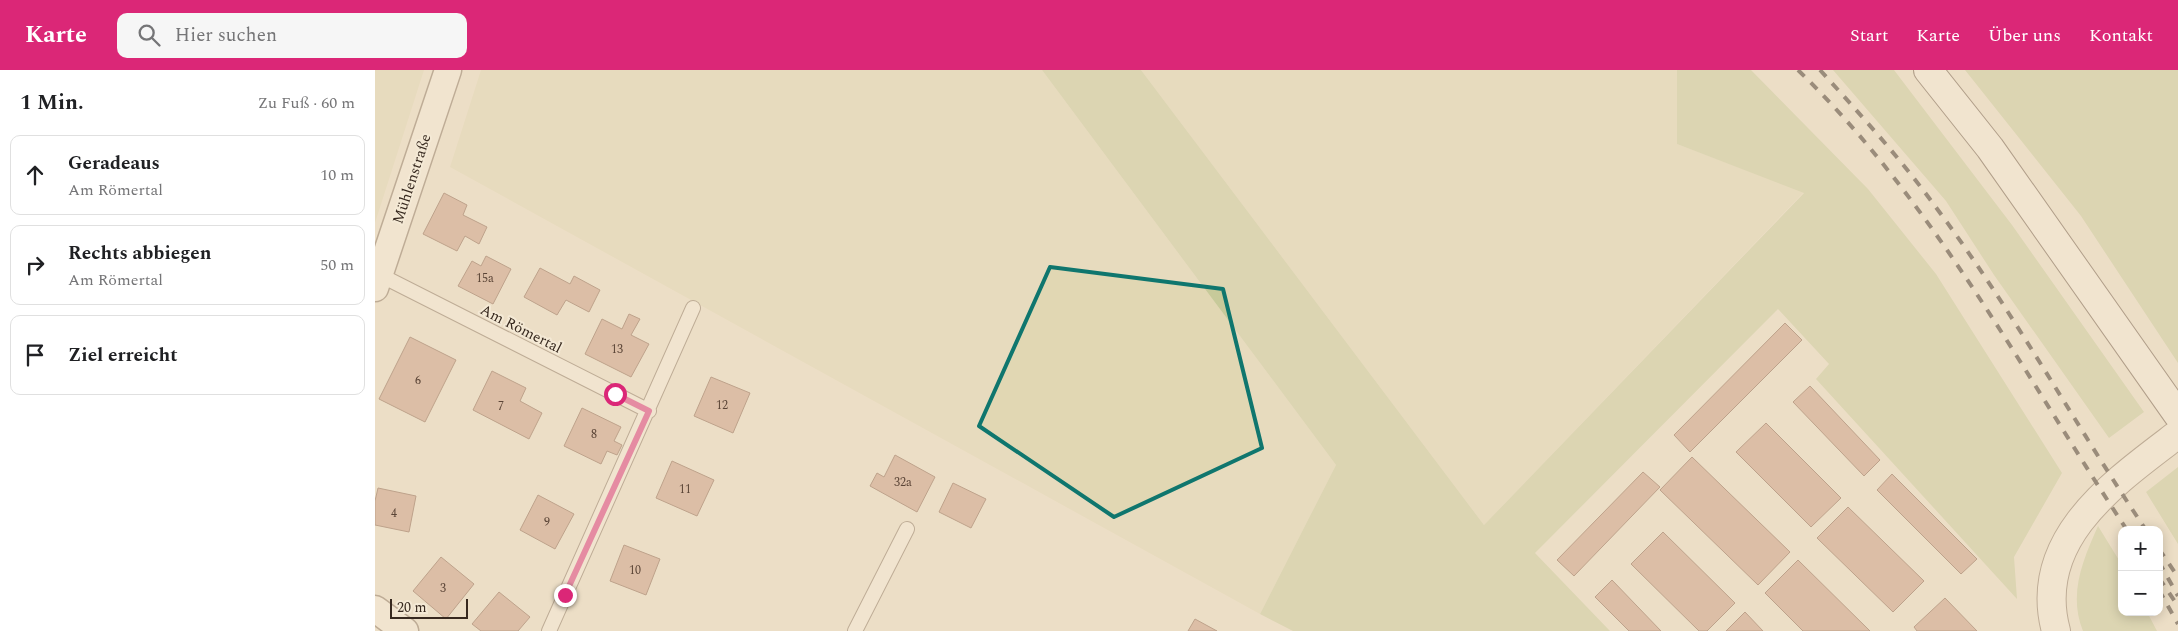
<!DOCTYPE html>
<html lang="de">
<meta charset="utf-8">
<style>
:root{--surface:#fff;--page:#f6f6f6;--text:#202124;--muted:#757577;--line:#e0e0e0;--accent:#db2777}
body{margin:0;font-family:Spectral,serif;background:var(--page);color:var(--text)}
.controls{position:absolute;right:15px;bottom:15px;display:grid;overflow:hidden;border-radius:10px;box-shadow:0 2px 12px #0003}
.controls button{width:45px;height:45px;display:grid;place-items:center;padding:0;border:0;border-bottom:1px solid var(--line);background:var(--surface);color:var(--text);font:25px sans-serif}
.scale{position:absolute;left:15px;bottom:12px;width:78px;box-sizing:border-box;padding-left:5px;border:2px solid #37291f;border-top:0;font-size:14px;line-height:18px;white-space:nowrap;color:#37291f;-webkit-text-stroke:4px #f4e9d5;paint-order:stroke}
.stop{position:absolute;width:15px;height:15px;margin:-11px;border:4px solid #db2777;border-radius:50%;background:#fff}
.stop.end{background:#db2777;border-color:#fff;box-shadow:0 1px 5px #0008}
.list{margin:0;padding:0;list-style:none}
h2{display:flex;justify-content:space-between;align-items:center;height:65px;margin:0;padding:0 20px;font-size:21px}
h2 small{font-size:16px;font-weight:400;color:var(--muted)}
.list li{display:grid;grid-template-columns:32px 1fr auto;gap:15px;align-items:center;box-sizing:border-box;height:80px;margin:0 10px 10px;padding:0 10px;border:1px solid var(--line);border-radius:10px}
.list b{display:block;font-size:19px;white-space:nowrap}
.list p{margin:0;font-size:16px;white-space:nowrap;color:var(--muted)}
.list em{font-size:16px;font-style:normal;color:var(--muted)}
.icon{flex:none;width:28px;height:28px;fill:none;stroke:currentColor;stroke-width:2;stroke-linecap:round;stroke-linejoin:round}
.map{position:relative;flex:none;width:1803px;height:561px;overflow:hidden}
header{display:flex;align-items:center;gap:30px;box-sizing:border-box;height:70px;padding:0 25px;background:var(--accent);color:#fff}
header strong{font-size:24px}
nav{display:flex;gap:28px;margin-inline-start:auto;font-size:18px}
.search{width:350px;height:45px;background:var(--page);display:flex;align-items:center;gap:12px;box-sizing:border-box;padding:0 18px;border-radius:10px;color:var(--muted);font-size:19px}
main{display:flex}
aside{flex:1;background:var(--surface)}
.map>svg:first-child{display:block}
.farmland{fill:#e1d7b3}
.green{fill:#c7ca9a}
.building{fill:#c8987e;stroke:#845943}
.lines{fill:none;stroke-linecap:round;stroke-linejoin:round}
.service-casing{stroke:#86705c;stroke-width:16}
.minor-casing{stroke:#86705c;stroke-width:29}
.tertiary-casing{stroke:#86705c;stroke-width:30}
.secondary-casing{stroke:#685140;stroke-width:30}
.service{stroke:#f7ecd9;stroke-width:14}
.minor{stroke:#f7ecd9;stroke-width:26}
.tertiary{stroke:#f7ecd9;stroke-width:28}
.secondary{stroke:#f7ecd9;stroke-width:28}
.rail{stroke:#37291f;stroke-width:4;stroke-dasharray:9 9;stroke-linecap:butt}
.route{stroke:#db2777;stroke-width:6}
.marked{fill:none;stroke:#0f766e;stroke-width:4;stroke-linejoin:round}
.labels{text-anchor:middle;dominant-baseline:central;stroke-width:4;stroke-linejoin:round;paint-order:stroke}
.number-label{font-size:12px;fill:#5b4537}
.street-label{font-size:15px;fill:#37291f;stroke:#f4e9d5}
</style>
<header>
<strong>Karte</strong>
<div class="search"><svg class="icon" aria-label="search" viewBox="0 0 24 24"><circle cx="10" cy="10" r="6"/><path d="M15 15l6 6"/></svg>Hier suchen</div>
<nav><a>Start</a><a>Karte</a><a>Über uns</a><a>Kontakt</a></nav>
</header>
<main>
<aside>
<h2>1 Min.<small>Zu Fuß · 60 m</small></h2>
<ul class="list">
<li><svg class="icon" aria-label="ahead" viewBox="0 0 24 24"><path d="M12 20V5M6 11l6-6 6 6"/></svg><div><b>Geradeaus</b><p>Am Römertal</p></div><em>10 m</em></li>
<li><svg class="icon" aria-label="right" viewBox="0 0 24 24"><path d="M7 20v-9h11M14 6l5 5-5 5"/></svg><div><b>Rechts abbiegen</b><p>Am Römertal</p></div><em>50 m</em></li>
<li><svg class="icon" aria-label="arrive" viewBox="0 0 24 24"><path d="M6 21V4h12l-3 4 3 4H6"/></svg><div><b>Ziel erreicht</b></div></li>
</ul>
</aside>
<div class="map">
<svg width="1803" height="561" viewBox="0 0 1803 561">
<rect width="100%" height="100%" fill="#ecdec6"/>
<path class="farmland" d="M0,0H49L0,153Z
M106,0H667L961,395L885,544L75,97Z
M766,0H1302V74L1429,122L1109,455Z"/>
<path class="green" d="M667,0H766L1109,455L1429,123L1302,74V0H1376L1493,119L1561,204L1687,403L1639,487L1642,529L1441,309L1454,294L1403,239L1160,483L1235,561H918L885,544L961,395Z
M1458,0H1519L1637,155L1769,342L1734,368L1619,205L1571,131Z
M1590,0H1803V293L1706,146Z
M1803,397V474L1771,422Z
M1723,456L1747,495V542H1772L1782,561H1708C1693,524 1708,490 1723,456Z"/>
<path class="building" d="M69,123L92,135L88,145L112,157L104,174L90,166L82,181L48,164Z
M111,186L136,199L118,234L83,216L97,191L106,196Z
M165,198L195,214L199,206L225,220L214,242L191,230L182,245L149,227Z
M254,244L265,249L256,265L274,274L256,307L210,284L227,249L247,259Z
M1410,253L1427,270L1315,382L1299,365Z
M35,267L81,290L50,352L4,329Z
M117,301L151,318L145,331L167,343L154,369L98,340Z
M336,307L375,323L358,363L319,346Z
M1435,316L1505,390L1489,406L1418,332Z
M207,338L246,357L239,371L247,375L242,385L232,381L226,394L189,376Z
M1391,353L1466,428L1436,457L1361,382Z
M520,385L560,407L542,442L495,416L502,403L509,407Z
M1317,387L1415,482L1383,515L1285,420Z
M297,391L339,410L322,446L281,428Z
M1268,402L1285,417L1199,506L1182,490Z
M1517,404L1602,489L1586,504L1502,420Z
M578,413L611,429L596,458L564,442Z
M3,418L41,426L34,462L0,455V431Z
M163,425L199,444L180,479L145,460Z
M1473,437L1549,511L1518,542L1442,468Z
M1288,462L1360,533L1332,561H1324L1256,494Z
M249,475L285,489L271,525L235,511Z
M66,487L99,514L71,549L38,521Z
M1423,490L1495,561H1428L1390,523Z
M1237,510L1286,561H1254L1220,527Z
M124,522L155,547L143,561H106L97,554Z
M1570,528L1602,561H1542L1539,557Z
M1370,542L1388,561H1351Z
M820,549L842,561H813Z"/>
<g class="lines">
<defs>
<path id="service" d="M5,205L274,341
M174,561L318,238
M480,561L532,459"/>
<path id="minor" d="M0,218L73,0
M0,539L30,561"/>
<path id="tertiary" d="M1681,561C1656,469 1740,412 1803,364"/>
<path id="secondary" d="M1553,0L1615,78L1803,345"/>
</defs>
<use href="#service" class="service-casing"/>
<use href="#minor" class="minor-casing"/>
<use href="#tertiary" class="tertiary-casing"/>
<use href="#secondary" class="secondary-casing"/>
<use href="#service" class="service"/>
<use href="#minor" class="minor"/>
<use href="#tertiary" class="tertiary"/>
<use href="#secondary" class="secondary"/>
<path class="rail" d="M1423,0C1559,132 1648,303 1752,460
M1445,0C1485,44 1525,88 1560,136C1637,239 1699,353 1771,460
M1784,479L1803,507
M1784,492L1803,526
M1784,508L1803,536
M1784,520L1803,554"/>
</g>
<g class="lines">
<path class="route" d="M190,525L274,341L240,324"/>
</g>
<path d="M0 0H1803V561H0ZM675,197L848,219L887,378L739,447L604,356Z" fill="#ecdec6" fill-opacity=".55" fill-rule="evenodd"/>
<path class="marked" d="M675,197L848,219L887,378L739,447L604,356Z"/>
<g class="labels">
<g class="number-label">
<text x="110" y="208">15a</text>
<text x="242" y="279">13</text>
<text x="43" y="310">6</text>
<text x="347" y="335">12</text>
<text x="126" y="336">7</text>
<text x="219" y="364">8</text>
<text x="528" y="412">32a</text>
<text x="310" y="419">11</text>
<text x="19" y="443">4</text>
<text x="172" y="452">9</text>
<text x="260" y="500">10</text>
<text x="68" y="518">3</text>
</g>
<g class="street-label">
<text transform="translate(37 109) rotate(-72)">Mühlenstraße</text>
<text transform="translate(146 259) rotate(27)">Am Römertal</text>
</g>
</g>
</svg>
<div class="controls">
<button>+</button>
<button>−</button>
</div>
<div class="scale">20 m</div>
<div class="stop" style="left:240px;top:324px"></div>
<div class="stop end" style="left:190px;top:525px"></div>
</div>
</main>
